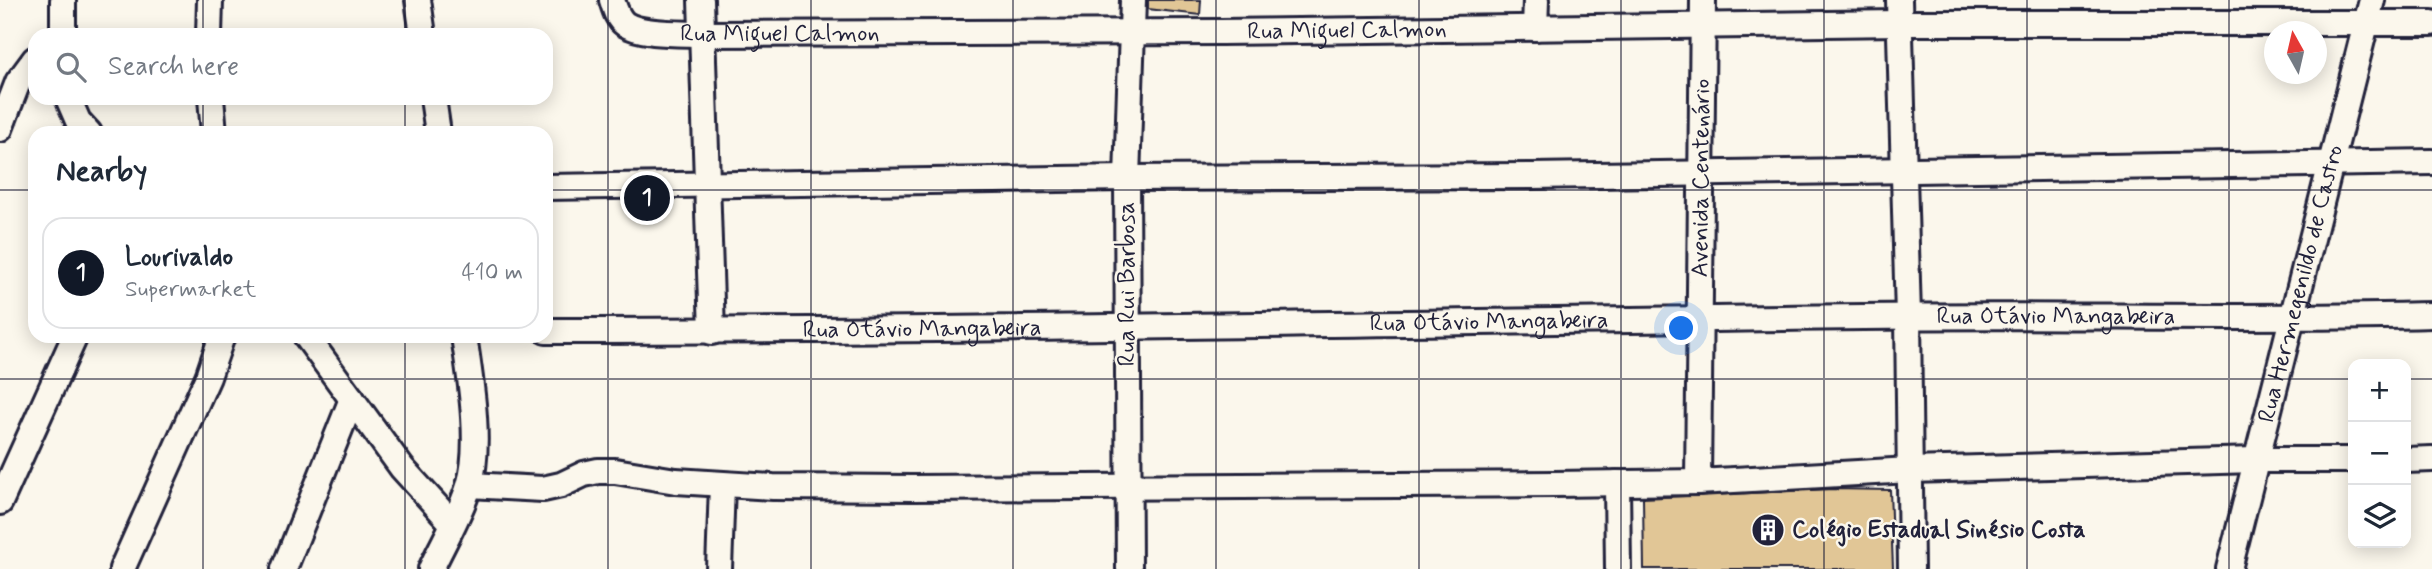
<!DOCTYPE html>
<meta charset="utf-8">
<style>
:root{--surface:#fff;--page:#f2f2f3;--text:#1f2937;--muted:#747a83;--line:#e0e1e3;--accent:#111827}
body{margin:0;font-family:Mynerve,sans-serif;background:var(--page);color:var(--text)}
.controls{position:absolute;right:21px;bottom:21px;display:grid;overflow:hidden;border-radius:14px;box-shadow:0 4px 18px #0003}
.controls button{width:63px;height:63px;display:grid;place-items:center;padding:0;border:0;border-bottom:2px solid var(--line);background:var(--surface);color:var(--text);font:35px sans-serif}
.compass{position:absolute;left:2264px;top:21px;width:63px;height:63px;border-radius:50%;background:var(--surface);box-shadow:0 4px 18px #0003;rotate:352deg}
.you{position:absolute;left:1682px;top:329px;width:24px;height:24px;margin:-18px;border:5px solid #fff;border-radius:50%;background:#1a73e8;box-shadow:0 0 0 10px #1a73e833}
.badge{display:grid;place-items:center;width:46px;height:46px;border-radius:50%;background:var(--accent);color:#fff;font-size:23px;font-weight:700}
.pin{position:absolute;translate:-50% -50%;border:4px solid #fff;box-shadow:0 2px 7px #0006}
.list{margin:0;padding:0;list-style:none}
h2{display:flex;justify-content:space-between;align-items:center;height:91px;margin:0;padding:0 28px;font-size:30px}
h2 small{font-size:23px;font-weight:400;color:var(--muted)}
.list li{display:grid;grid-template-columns:46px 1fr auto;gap:21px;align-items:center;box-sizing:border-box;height:112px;margin:0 14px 14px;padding:0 14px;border:2px solid var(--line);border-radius:21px}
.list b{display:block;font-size:26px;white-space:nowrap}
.list p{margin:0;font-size:23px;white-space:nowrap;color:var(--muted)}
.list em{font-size:23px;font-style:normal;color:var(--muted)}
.icon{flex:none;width:38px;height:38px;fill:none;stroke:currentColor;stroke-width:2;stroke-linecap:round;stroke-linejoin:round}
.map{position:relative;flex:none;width:2432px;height:569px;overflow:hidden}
.search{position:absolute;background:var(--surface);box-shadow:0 4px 18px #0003;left:28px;top:28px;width:525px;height:77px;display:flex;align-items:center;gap:18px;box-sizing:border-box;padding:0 24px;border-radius:21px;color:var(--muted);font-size:26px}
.panel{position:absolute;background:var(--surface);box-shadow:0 4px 18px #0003;left:28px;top:126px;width:525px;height:217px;border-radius:21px}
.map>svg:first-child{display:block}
.building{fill:#e1c696;stroke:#22223b;stroke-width:2}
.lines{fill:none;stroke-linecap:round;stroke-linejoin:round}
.minor-casing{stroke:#22223b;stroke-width:30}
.minor{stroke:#fbf7ec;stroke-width:24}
.grid{fill:none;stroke:#22223b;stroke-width:2;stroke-opacity:0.55}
.labels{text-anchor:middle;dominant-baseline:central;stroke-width:5;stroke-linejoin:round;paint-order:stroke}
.street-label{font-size:24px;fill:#22223b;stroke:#fbf7ec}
.poi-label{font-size:24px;font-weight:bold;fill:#22223b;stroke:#fbf7ec;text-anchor:start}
</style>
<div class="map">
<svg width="2432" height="569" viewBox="0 0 2432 569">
<rect width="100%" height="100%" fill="#fbf7ec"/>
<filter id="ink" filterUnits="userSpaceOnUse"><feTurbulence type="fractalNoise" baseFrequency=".0143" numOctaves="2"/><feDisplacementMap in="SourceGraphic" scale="14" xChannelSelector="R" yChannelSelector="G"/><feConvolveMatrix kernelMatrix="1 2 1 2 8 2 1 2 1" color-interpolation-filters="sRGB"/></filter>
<g filter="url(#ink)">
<path class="building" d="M1148,0H1201L1200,15L1148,9Z
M1833,489L1890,490L1893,569H1644L1643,498Z"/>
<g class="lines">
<defs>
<g id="minor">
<path d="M63,0V35"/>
<path d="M418,0L423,35"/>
<path id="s1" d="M612,0C615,9 617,18 625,24C642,35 682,33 702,34L1221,32L1899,23H2432"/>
<path d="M701,0L712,332"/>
<path d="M1899,0L1908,316L1911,569"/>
<path d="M1535,28L1536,0"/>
<path d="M209,35L210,0"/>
<path d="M68,98L78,121L89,133"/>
<path d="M211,98L214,133"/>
<path d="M433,98L438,133"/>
<path d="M0,129L18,82L35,59"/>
<path d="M546,187L1127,178L1532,176L2432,162"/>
<path id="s2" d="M546,331C985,331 1424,322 1863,317C2053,314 2242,320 2432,315"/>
<path d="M306,336L402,468L452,523"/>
<path d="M2406,460L2432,459"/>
<path id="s3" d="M1698,482L1703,0"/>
<path d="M1617,483L1618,569"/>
<path d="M470,485L543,489L561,485L584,474L598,471H615L676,481L773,487L913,488L1555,484L1698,482L1910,470L2255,460H2353"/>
<path d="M0,502L75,336"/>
<path d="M122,569L208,377L222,336"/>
<path d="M284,569L352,399"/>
<path d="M431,569C443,543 461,513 469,486C482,446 470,377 464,336"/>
<path d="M719,569L722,485"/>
<path d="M1129,569L1127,178L1133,0"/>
<path id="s4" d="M2229,569L2372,0"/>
</g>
</defs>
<use href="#minor" class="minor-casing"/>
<use href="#minor" class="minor"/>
</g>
</g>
<path class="grid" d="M203,0V35M405,0V35M608,0V569M811,0V569M1013,0V569M1216,0V569M1419,0V569M1621,0V569M1824,0V569M2027,0V569M2229,0V569M203,98V133M405,98V133M0,190H35M546,190H2432M203,336V569M405,336V569M0,379H2353M2406,379H2432"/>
<defs>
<symbol id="building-disc" viewBox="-11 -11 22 22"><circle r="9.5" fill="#22223b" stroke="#fbf7ec"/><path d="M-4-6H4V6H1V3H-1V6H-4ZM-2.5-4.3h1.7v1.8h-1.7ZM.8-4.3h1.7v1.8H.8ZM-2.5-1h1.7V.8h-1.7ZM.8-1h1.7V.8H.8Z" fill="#fff"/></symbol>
</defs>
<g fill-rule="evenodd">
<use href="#building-disc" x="1749" y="511" width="38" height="38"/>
</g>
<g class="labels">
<g class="street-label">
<text stroke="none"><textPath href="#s1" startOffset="751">Rua Miguel Calmon</textPath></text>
<text stroke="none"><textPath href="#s1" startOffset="184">Rua Miguel Calmon</textPath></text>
<text stroke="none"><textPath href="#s3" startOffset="304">Avenida Centenário</textPath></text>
<text transform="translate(1127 284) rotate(-90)">Rua Rui Barbosa</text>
<text stroke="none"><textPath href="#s4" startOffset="294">Rua Hermegenildo de Castro</textPath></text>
<text stroke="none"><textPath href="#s2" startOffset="1510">Rua Otávio Mangabeira</textPath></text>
<text stroke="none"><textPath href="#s2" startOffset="943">Rua Otávio Mangabeira</textPath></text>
<text stroke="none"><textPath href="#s2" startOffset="376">Rua Otávio Mangabeira</textPath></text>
</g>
<g class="poi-label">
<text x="1792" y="530">Colégio Estadual Sinésio Costa</text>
</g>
</g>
</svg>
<div class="controls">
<button>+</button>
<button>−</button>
<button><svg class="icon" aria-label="layers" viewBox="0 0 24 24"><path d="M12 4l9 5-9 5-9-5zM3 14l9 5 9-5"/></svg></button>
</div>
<svg class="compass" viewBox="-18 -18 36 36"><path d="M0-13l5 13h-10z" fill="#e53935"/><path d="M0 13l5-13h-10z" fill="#747a83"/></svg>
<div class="you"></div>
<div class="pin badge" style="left:647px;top:198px">1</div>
<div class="search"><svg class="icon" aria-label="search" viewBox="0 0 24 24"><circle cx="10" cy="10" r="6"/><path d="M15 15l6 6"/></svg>Search here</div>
<section class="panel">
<h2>Nearby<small></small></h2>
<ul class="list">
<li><span class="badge">1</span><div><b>Lourivaldo</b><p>Supermarket</p></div><em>410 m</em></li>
</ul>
</section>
</div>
